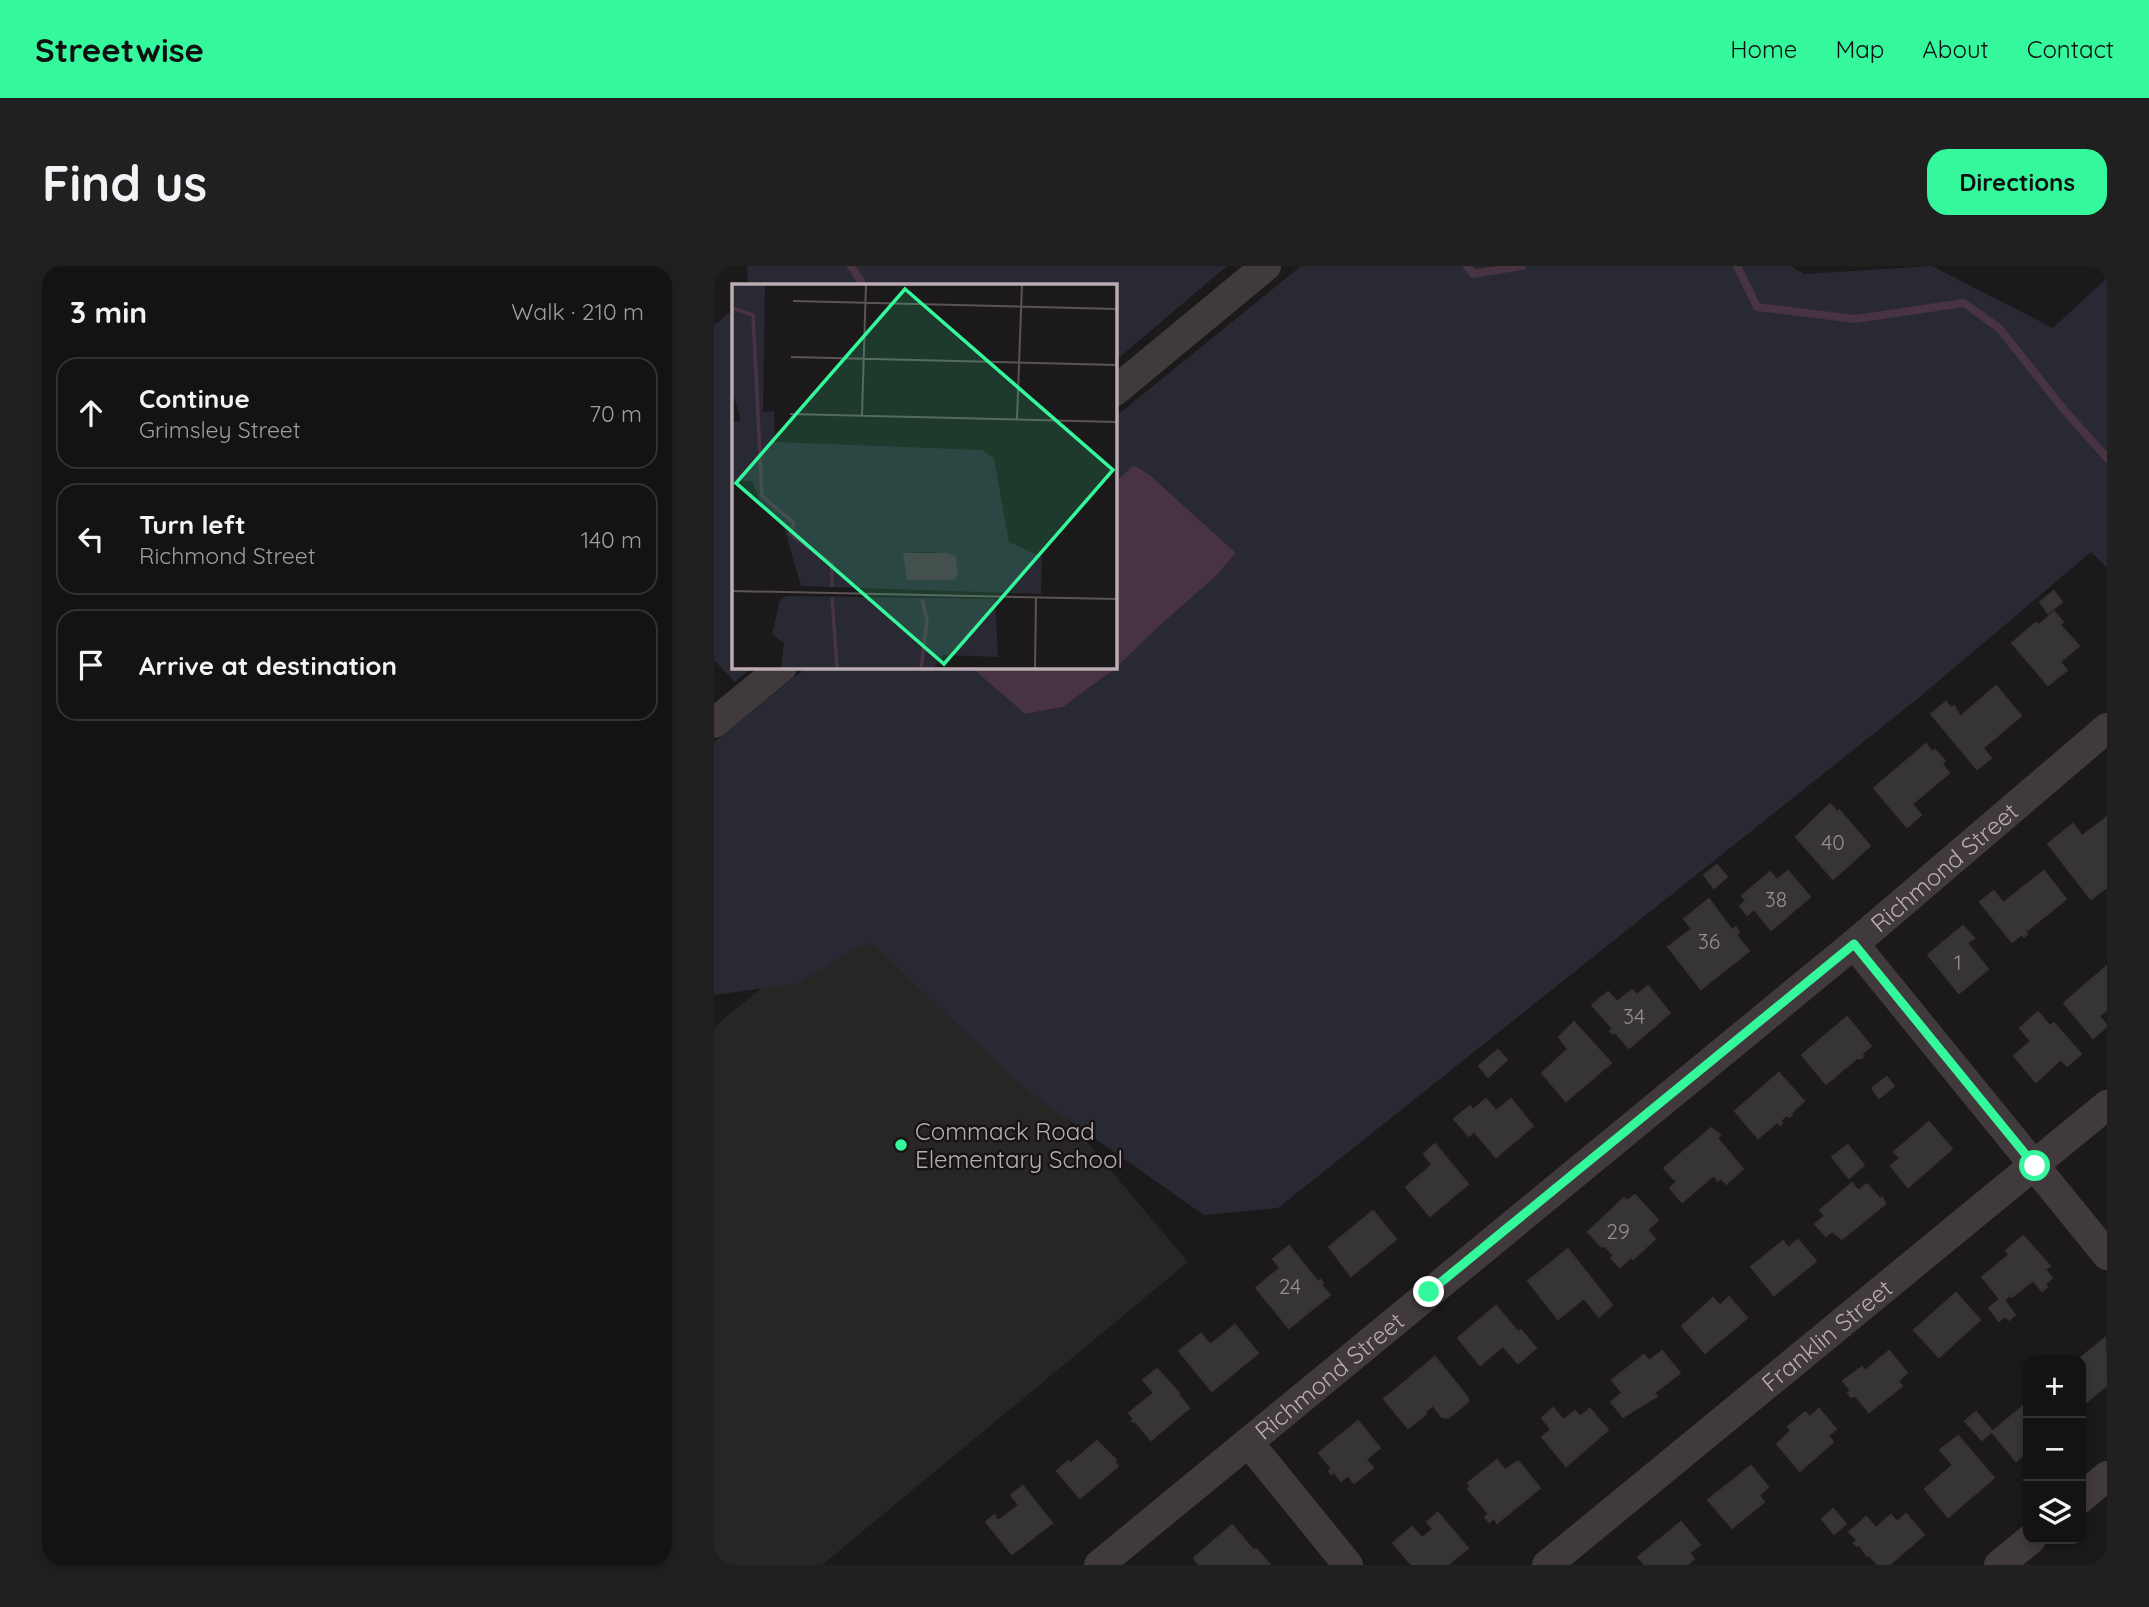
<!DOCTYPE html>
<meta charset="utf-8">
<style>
:root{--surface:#141313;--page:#212021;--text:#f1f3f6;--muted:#9d9ea0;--line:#333233;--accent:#35f79c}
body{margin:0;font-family:Quicksand,sans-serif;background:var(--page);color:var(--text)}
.controls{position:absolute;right:21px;bottom:21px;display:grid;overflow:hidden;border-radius:14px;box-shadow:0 4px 10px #0003}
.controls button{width:63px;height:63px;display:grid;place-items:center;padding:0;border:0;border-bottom:2px solid var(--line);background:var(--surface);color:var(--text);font:35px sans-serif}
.stop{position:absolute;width:21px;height:21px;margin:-16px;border:5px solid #35f79c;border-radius:50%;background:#fff}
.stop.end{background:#35f79c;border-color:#fff;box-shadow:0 2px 7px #0008}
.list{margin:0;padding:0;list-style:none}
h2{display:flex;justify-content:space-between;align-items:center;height:91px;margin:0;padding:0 28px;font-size:30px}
h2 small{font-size:23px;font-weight:400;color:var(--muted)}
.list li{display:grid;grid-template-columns:46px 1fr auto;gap:21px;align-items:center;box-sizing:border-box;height:112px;margin:0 14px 14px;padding:0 14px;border:2px solid var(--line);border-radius:21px}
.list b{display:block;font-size:26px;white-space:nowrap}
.list p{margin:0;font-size:23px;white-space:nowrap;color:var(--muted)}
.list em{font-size:23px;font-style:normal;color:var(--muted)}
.icon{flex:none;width:38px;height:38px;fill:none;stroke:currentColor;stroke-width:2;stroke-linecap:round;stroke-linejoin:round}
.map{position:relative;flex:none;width:1393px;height:1299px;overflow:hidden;border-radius:21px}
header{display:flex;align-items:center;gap:42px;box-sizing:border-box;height:98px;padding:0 35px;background:var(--accent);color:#111}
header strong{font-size:33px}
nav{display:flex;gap:38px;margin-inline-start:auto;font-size:24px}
.intro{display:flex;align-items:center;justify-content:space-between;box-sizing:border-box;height:168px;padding:0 42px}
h1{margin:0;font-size:49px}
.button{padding:18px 32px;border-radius:21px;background:var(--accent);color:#111;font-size:24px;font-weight:700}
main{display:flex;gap:42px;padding:0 42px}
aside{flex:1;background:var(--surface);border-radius:21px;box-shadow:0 4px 10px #0003}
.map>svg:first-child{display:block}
.built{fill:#282525}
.green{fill:#292934}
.water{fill:#473341}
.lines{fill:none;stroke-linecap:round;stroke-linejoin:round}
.stream{stroke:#473341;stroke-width:8}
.building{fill:#373434;stroke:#373333;stroke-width:2}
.street{stroke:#403a3c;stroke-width:30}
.route{stroke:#35f79c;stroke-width:9}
.poi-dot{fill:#35f79c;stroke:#161414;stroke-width:2.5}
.labels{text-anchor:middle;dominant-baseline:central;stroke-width:5;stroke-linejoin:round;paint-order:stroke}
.number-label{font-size:21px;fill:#9a8d92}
.street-label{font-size:24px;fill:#bbabb2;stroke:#161414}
.poi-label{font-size:24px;fill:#bbabb2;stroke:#161414;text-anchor:start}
.inset-river{fill:none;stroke:#473341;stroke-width:3.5}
.inset-road{fill:none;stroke:#5b5356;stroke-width:2}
.view{fill:#35f79c;fill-opacity:0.15;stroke:#35f79c;stroke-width:3.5}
.inset-edge{fill:none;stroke:#bbabb2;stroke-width:3.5}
</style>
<header>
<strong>Streetwise</strong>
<nav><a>Home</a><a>Map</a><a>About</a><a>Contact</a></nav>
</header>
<div class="intro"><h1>Find us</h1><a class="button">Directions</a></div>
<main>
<aside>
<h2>3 min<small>Walk · 210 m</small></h2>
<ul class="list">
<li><svg class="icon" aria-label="ahead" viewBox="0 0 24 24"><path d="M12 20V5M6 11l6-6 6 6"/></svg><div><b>Continue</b><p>Grimsley Street</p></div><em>70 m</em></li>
<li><svg class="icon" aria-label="left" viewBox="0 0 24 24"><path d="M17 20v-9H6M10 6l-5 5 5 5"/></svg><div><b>Turn left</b><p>Richmond Street</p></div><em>140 m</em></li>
<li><svg class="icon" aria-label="arrive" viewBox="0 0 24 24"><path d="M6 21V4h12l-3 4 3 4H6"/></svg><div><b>Arrive at destination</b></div></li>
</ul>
</aside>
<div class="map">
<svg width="1393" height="1299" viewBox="0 0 1393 1299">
<rect width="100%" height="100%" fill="#1b1919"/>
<path class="built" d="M163,627L474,996L108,1299H0V761Z"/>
<path class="green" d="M33,0H513L401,95V19H34Z
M587,0H1077L1090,8L1218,0L1339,62L1393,12V302L1377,286L1207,430L564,942L490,949L316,827L157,677L138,685L82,718L0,729V476L93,401H257L311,448L349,441L402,402L442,363L502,310L522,287L437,210L420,200L401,216V151Z
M19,44V401H39L21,416L0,394V59Z"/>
<path class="water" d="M420,199L437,210L522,287L502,310L442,363L402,402L349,441L311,448L257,401H401V216Z"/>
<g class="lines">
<path class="stream" d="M137,0L149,19
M753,0L759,8L808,0
M1023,0L1043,41L1141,53L1250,37L1285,62L1351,145L1393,192"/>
</g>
<path class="building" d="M1340,325L1348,336L1334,347L1326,336Z
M1340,346L1349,356L1346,359L1365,380L1346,396L1353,404L1334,419L1298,377L1322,357L1325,359Z
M1282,420L1307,450L1269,482L1277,492L1263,503L1217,448L1232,436L1237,442L1240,440L1246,451Z
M1212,478L1218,486L1221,484L1231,495L1228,498L1235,507L1198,538L1207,549L1193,561L1160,522Z
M1116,538L1123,546L1125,544L1156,580L1119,613L1082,571Z
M1393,551V621L1377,633L1334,578L1359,558L1368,570Z
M1003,599L1013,611L1000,622L990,609Z
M1074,605L1096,631L1057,664L1040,643L1033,649L1026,640L1032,635L1028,630L1056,606L1063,614Z
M1330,605L1352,633L1311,666L1313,668L1310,671L1308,668L1298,676L1266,636L1280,625L1289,637Z
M995,633L1018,664L1022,661L1025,666L1022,669L1035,685L987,723L954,681L978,663L970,653Z
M1249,660L1260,672L1253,677L1274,703L1245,727L1214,689Z
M1393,700V744L1385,750L1393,760L1379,772L1350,737Z
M934,720L956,747L915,782L901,766L899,768L896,765L899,763L878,739L894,726L903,736L918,724L923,729Z
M1324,746L1336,760L1340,757L1367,788L1353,800L1347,793L1322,816L1300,790L1317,775L1306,762Z
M1133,751L1157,780L1147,788L1150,790L1146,793L1144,791L1112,818L1088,789Z
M860,756L897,797L852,835L828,807L854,783L845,771Z
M784,784L793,794L774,811L765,800Z
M1065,807L1090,835L1077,847L1078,849L1075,851L1073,849L1066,855L1068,857L1066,859L1063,856L1044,872L1021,845Z
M1173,811L1180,820L1165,832L1158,822Z
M772,833L782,845L797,833L819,860L782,891L760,865L755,870L740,853L756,840L759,844Z
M1215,856L1238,883L1194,921L1177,900L1186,892L1180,886Z
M997,862L1006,869L1003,872L1029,903L1012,918L1007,912L1004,915L1000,909L968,936L956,922L963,916L950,902Z
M721,878L754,918L716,950L692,921L718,899L710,888Z
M1134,879L1150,899L1135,912L1118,891Z
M1138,917L1144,925L1153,918L1166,933L1168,931L1171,938L1128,973L1118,965L1112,970L1101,958L1111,950L1106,944Z
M921,929L944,954L933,964L941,973L919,993L917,991L906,1001L897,992L900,990L890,979L888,981L874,966L910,932L913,935Z
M659,945L682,973L637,1010L615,981Z
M1309,970L1336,1000L1331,1003L1338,1012L1331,1018L1333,1021L1328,1025L1319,1014L1298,1031L1296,1029L1290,1034L1301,1049L1295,1054L1291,1050L1285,1055L1275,1042L1286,1033L1268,1011L1295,989L1292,985Z
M1084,974L1102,995L1060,1029L1037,1001L1069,975L1074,982Z
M575,980L604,1016L607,1014L609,1017L607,1019L616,1029L575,1062L542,1022L566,1002L559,993Z
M854,983L898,1039L885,1051L870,1032L844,1053L814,1015Z
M1242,1027L1266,1054L1225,1091L1200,1064Z
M1015,1031L1033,1052L991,1087L968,1060L999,1032L1006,1040Z
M782,1040L804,1066L807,1064L822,1082L804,1097L789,1080L766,1099L744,1072Z
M521,1059L544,1087L498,1125L465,1085L487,1068L496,1079Z
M1391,1072L1393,1119L1371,1137L1367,1132V1094H1364Z
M948,1085L966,1107L940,1127L943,1130L909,1151L897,1136L908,1127L898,1114L930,1089L935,1095Z
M1175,1085L1193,1107L1184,1115L1188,1120L1155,1146L1141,1129L1137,1131L1134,1127L1137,1125L1129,1115L1148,1101L1151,1105Z
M721,1091L754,1132V1136L734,1152L728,1151L719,1139L711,1146L712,1148L694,1162L670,1133Z
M443,1103L465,1127L464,1128L475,1142L437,1174L422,1156L418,1155L420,1153L415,1147L440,1127L429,1114Z
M1314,1139V1185L1302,1195L1278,1166L1309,1140L1311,1142Z
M839,1142L849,1154L861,1145L866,1151L876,1143L894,1164L852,1200L828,1171L837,1164L828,1152Z
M1105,1143L1122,1163L1114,1170L1119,1176L1086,1205L1063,1178L1077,1165L1074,1161L1091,1146L1096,1151Z
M1262,1146L1278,1165L1268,1174L1251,1155Z
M644,1155L666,1182L652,1193L659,1202L640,1217L634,1209L627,1215L620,1206L617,1208L615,1205L618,1203L605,1187Z
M1244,1170L1280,1212L1234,1251L1211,1223L1239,1199L1226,1184Z
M383,1175L402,1194L401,1196L404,1200L366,1232L343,1205L354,1195L357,1197Z
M783,1194L791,1204L804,1195L826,1222L783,1257L780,1252L775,1256L771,1251L775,1248L754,1223L757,1220L754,1217Z
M1037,1200L1054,1221L1045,1229L1050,1236L1018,1262L994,1234Z
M309,1220L338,1257L298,1288L272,1256L280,1249L284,1255L305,1239L297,1229Z
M1119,1243L1132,1258L1120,1268L1108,1253Z
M724,1247L754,1282L733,1299H698L679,1277L698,1261L708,1272L719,1263L713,1256Z
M1192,1248L1210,1269L1175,1299H1164L1154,1288L1153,1290L1145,1278L1143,1280L1140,1277L1143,1274L1135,1266L1152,1251L1162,1262L1177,1249L1183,1256Z
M967,1256L986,1279L975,1287L980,1293L973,1299H931L924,1291Z
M518,1259L540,1285L542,1283L556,1299H485L480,1292Z"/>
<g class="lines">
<g class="street">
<path d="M401,125L552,0"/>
<path d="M0,457L68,401"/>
<path d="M1140,678L1393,989"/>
<path d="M535,1177L634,1299"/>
<path d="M1367,1232L1393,1210"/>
<path id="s1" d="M385,1299L1140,678L1393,462"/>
<path id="s2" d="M833,1299L1393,839"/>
<path d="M1285,1299L1317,1273"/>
</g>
</g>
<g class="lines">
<path class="route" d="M715,1026L1140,678L1321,900"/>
</g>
<circle class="poi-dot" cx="187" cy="879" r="7"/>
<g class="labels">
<g class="number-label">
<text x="1119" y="576">40</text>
<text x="1062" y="633">38</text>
<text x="995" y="675">36</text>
<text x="1244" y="696">1</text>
<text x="920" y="750">34</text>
<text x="904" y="965">29</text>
<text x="576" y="1020">24</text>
</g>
<g class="street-label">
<text stroke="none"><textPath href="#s1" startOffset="1096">Richmond Street</textPath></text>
<text stroke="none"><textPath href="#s2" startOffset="362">Franklin Street</textPath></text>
<text stroke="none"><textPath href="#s1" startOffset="298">Richmond Street</textPath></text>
</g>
<g class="poi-label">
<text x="201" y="865">Commack Road<tspan x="201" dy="28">Elementary School</tspan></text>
</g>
</g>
<g transform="translate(18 18)">
<rect width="385" height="385" fill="#1b1919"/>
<path d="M0,0H33L31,128L42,127L43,158L250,166L262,175L277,258L310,273L309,310L69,302L50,237L30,222L20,197H0V138L9,137L0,106ZM205,268L176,296L172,269ZM54,312L263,315L266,373L211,371L201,385H49L52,359L40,350L48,316Z" fill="#292934" fill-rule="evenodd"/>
<path d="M171,269H217L224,273L226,291L222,296H175Z" fill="#473341"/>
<path class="inset-river" d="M0,24L21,31L30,212L62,239L58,250L100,280V303M100,313L105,385M189,385L195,336L190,315"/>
<path class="inset-road" d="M61,17L385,25M59,73L385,81M58,130L385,138M130,131L134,0M285,135L290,0M0,307L385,315M303,385L304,313"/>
<path class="view" d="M173,5L381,186L212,380L4,199Z"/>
<rect width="385" height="385" class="inset-edge"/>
</g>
</svg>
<div class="controls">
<button>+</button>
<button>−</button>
<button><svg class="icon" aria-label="layers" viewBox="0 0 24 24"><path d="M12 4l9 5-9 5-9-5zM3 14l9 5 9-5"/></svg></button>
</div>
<div class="stop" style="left:1321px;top:900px"></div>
<div class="stop end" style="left:715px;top:1026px"></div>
</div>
</main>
